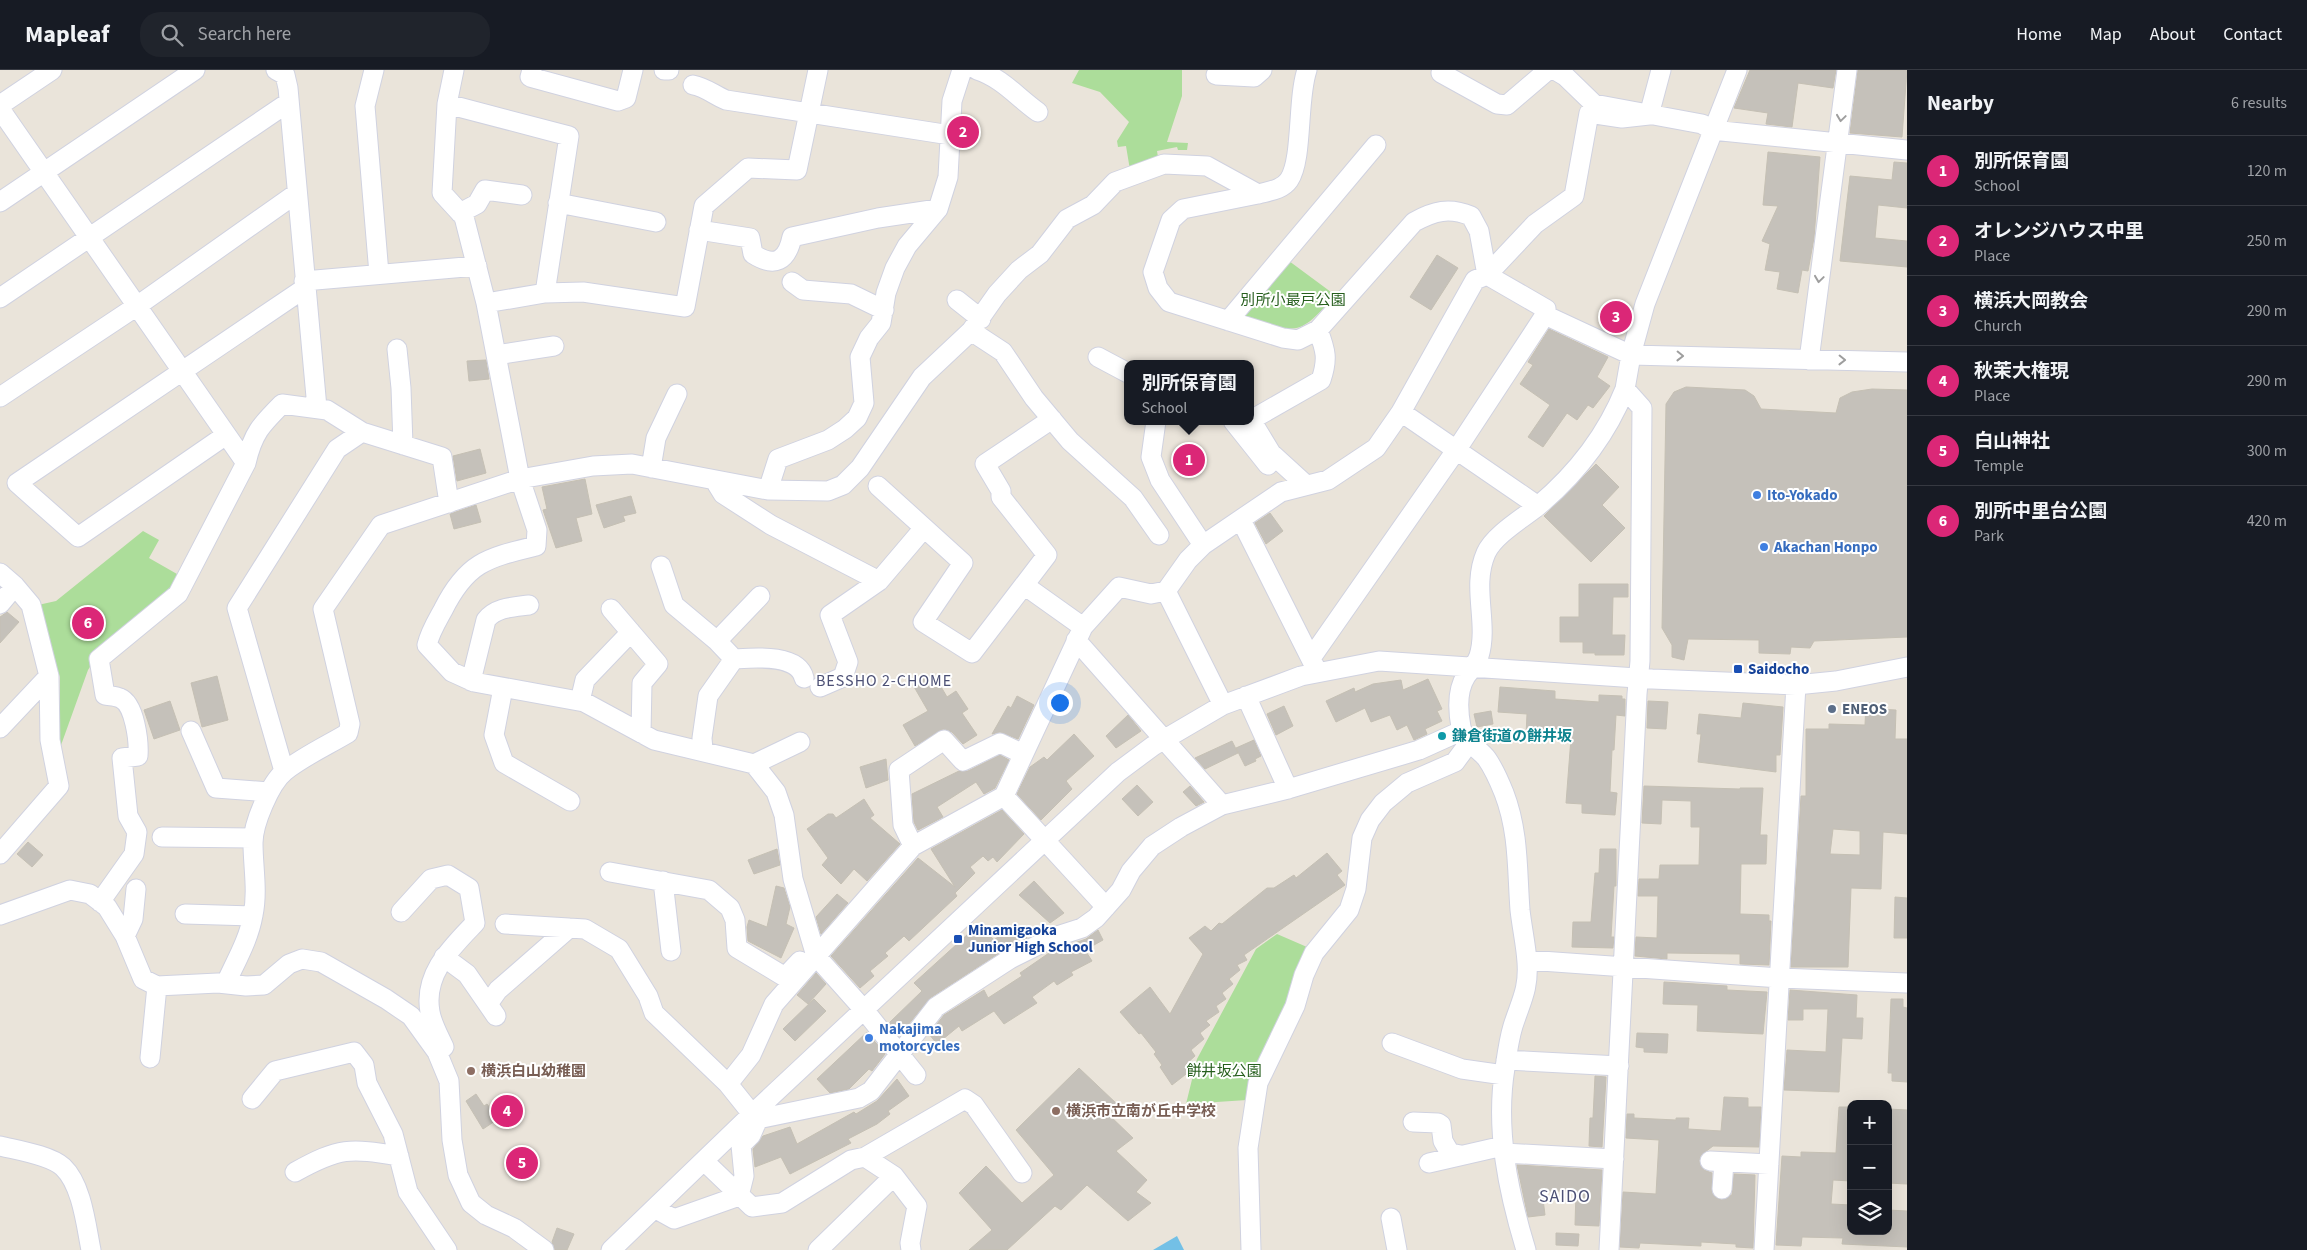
<!DOCTYPE html>
<meta charset="utf-8">
<style>
:root{--surface:#171b24;--page:#20242c;--text:#f1f3f6;--muted:#9ea1a6;--line:#363941;--accent:#db2777}
body{margin:0;font-family:"Source Sans 3","Noto Sans JP",sans-serif;background:var(--page);color:var(--text)}
.controls{position:absolute;right:15px;bottom:15px;display:grid;overflow:hidden;border-radius:10px;box-shadow:0 5px 20px #0002}
.controls button{width:45px;height:45px;display:grid;place-items:center;padding:0;border:0;border-bottom:1px solid var(--line);background:var(--surface);color:var(--text);font:25px sans-serif}
.you{position:absolute;left:1059px;top:632px;width:18px;height:18px;margin:-12px;border:4px solid #fff;border-radius:50%;background:#1a73e8;box-shadow:0 0 0 8px #1a73e833}
.badge{display:grid;place-items:center;width:32px;height:32px;border-radius:50%;background:var(--accent);color:#fff;font-size:16px;font-weight:700}
.pin{position:absolute;translate:-50% -50%;border:2px solid #fff;box-shadow:0 1px 5px #0006}
.popup{position:absolute;left:1124px;top:290px;width:130px;height:65px;box-sizing:border-box;display:grid;place-content:center;border-radius:10px;background:var(--surface);filter:drop-shadow(0 1px 4px #0005);font-size:16px;white-space:nowrap;color:var(--muted)}
.popup b{font-size:19px;color:var(--text)}
.popup::after{content:'';position:absolute;left:50%;top:100%;margin-left:-10px;border:10px solid transparent;border-top-color:var(--surface)}
.list{margin:0;padding:0;list-style:none}
h2{display:flex;justify-content:space-between;align-items:center;height:65px;margin:0;padding:0 20px;font-size:21px}
h2 small{font-size:16px;font-weight:400;color:var(--muted)}
.list li{display:grid;grid-template-columns:32px 1fr auto;gap:15px;align-items:center;box-sizing:border-box;height:70px;padding:0 20px;border-top:1px solid var(--line)}
.list b{display:block;font-size:19px;white-space:nowrap}
.list p{margin:0;font-size:16px;white-space:nowrap;color:var(--muted)}
.list em{font-size:16px;font-style:normal;color:var(--muted)}
.icon{flex:none;width:28px;height:28px;fill:none;stroke:currentColor;stroke-width:2;stroke-linecap:round;stroke-linejoin:round}
.map{position:relative;flex:none;width:1907px;height:1180px;overflow:hidden}
header{display:flex;align-items:center;gap:30px;box-sizing:border-box;height:70px;padding:0 25px;background:var(--surface);border-bottom:1px solid var(--line)}
header strong{font-size:24px}
nav{display:flex;gap:28px;margin-inline-start:auto;font-size:18px}
.search{width:350px;height:45px;background:var(--page);display:flex;align-items:center;gap:12px;box-sizing:border-box;padding:0 18px;border-radius:20px;color:var(--muted);font-size:19px}
main{display:flex}
aside{flex:1;background:var(--surface)}
.map>svg:first-child{display:block}
.green{fill:#acdd9a}
.water{fill:#73c0e6}
.building{fill:#c5c1ba;stroke:#c5c0b4;fill-rule:evenodd}
.lines{fill:none;stroke-linecap:round;stroke-linejoin:round}
.minor-casing{stroke:#d0d2e0;stroke-width:21}
.minor{stroke:#fff;stroke-width:19}
.oneway{stroke:#9e9e9e}
.shop-dot{fill:#3f7fe0;stroke:#fff;stroke-width:2}
.transit-dot{fill:#1a4fb4;stroke:#fff;stroke-width:2}
.service-dot{fill:#5c6f8a;stroke:#fff;stroke-width:2}
.culture-dot{fill:#0f9aa8;stroke:#fff;stroke-width:2}
.education-dot{fill:#8d6e63;stroke:#fff;stroke-width:2}
.labels{text-anchor:middle;dominant-baseline:central;stroke-width:4;stroke-linejoin:round;paint-order:stroke}
.park-label{font-size:15px;fill:#275f1e;stroke:#fff}
.shop-label{font-size:15px;font-weight:bold;fill:#366cbe;stroke:#fff;text-anchor:start}
.transit-label{font-size:15px;font-weight:bold;fill:#164399;stroke:#fff;text-anchor:start}
.service-label{font-size:15px;font-weight:bold;fill:#4e5e75;stroke:#fff;text-anchor:start}
.culture-label{font-size:15px;font-weight:bold;fill:#0d838f;stroke:#fff;text-anchor:start}
.education-label{font-size:15px;font-weight:bold;fill:#785e54;stroke:#fff;text-anchor:start}
.neighbourhood-label{font-size:16px;letter-spacing:1px;fill:#4c5075;stroke:#fff}
.quarter-label{font-size:18px;letter-spacing:1px;fill:#4c5075;stroke:#fff}
</style>
<header>
<strong>Mapleaf</strong>
<div class="search"><svg class="icon" aria-label="search" viewBox="0 0 24 24"><circle cx="10" cy="10" r="6"/><path d="M15 15l6 6"/></svg>Search here</div>
<nav><a>Home</a><a>Map</a><a>About</a><a>Contact</a></nav>
</header>
<main>
<div class="map">
<svg width="1907" height="1180" viewBox="0 0 1907 1180">
<rect width="100%" height="100%" fill="#eae4da"/>
<path class="green" d="M1079,0H1182V26L1167,72L1188,73L1187,80H1178L1177,77L1157,81L1159,93L1130,100L1126,76L1118,77L1117,71L1129,52L1100,22L1072,13Z
M1289,191L1335,225C1298,269 1295,263 1243,246Z
M143,461L159,470L149,488L177,504L173,517L97,586L88,600L60,678V607L45,570L38,535L56,531Z
M1277,864L1307,877L1289,930L1247,1030L1186,1034L1197,989L1256,879Z"/>
<path class="water" d="M1177,1166L1184,1180H1153Z"/>
<path class="building" d="M1750,0H1836L1833,18L1798,13L1792,57L1766,54L1768,43L1734,38Z
M1858,0H1907L1902,67L1850,63Z
M1768,82L1820,87L1814,168L1808,201L1802,200L1798,223L1777,219L1780,202L1765,200L1770,174L1762,171L1778,136L1763,135Z
M1894,92L1907,93V138L1878,135L1875,168L1907,171V197L1840,191L1850,106L1892,110Z
M1437,185L1458,198L1431,240L1410,227Z
M1549,259L1608,287L1597,307L1610,316L1593,338L1588,335L1577,350L1567,343L1543,377L1528,367L1550,335L1520,314L1533,295L1528,292Z
M486,290L489,309L469,311L467,291Z
M1686,317L1745,320L1754,326L1761,339L1836,343L1840,328L1852,322L1872,319L1907,320V567L1814,571L1810,578L1791,577L1790,584L1759,583V570L1688,569L1684,590L1672,587V575L1662,558L1666,334L1674,322Z
M480,379L486,403L457,411L453,386Z
M1596,394L1619,417L1602,435L1625,458L1591,492L1544,446Z
M585,409L592,444L576,448L582,471L556,478L543,440L547,439L542,417Z
M631,426L636,443L623,446L625,451L604,458L596,435Z
M476,435L481,452L454,459L450,444Z
M1270,443L1283,461L1266,474L1255,453Z
M1579,514H1628V527H1613L1612,565H1625L1624,585H1595V583H1583V572H1560V547H1579Z
M7,542L19,552L0,573V547Z
M933,603L947,627L956,621L968,639L962,643L977,665L963,674L952,662L943,659L915,676L903,655L928,641L913,615Z
M217,606L228,650L202,657L191,613Z
M1428,609L1442,639L1437,641L1442,651L1425,659L1427,664L1414,670L1407,655L1397,660L1390,645L1371,652L1365,638L1336,652L1326,631L1354,618L1355,622L1373,614L1401,610L1403,620Z
M1500,617L1555,621V629L1599,632V625L1622,626V629H1625V646L1616,645L1614,680H1612L1610,722L1617,723L1615,745L1582,743V734L1566,733L1571,668L1526,665L1527,644L1498,642Z
M1017,626L1034,635L1018,669L1000,662L992,664L1008,636L1011,638Z
M170,631L180,660L154,669L144,640Z
M1648,631L1668,632L1666,659L1647,658Z
M1743,633L1783,637L1780,685H1776V702L1698,692L1701,664H1697L1699,644L1741,648Z
M1866,633H1877V639L1896,640L1895,669H1907V764L1883,762L1881,819L1851,818L1848,897H1791L1801,726H1806V659H1829V654L1865,655ZM1833,759L1860,761V785L1830,784Z
M1284,636L1293,656L1276,665L1267,644Z
M1491,641L1493,654L1477,657L1474,644Z
M1128,645L1141,661L1116,678L1106,666Z
M1074,664L1094,686L1066,711L1072,719L1041,750L1017,724L1030,697L1044,687L1047,690Z
M1254,670L1261,686L1255,689L1256,691L1245,696L1236,678Z
M1232,671L1238,683L1205,699L1195,688Z
M1000,685L1009,690L995,718L984,724L976,712L937,737L943,747L918,760L914,752L912,724L959,701H968Z
M886,689L888,710L866,718L860,697Z
M1137,715L1153,732L1138,746L1122,729Z
M1190,716L1204,732L1196,736L1183,722Z
M1644,716L1740,719V718H1763L1760,765H1767L1766,794H1741L1740,844L1769,845V851H1771L1769,895L1740,894V884L1667,883V889L1635,886L1636,867L1657,868L1658,826H1638L1639,809H1659L1660,795H1699L1700,757H1691V731L1662,730L1661,754L1642,753Z
M864,729L874,745L870,748L900,774L867,811L854,799L841,814L822,795L828,788L807,759L828,744H833L836,748Z
M1002,740L1024,764L997,792L993,787L988,791L983,786L970,797L975,803L955,823L957,826L909,871L904,866L885,883L888,886L870,901L874,906L860,918L831,886L918,788L955,817L931,779Z
M28,772L43,785L32,797L17,784Z
M777,779L780,795L754,804L748,790Z
M1600,779H1616V816H1614L1611,867H1614L1613,878L1572,877L1573,852H1591L1595,803H1599Z
M1327,783L1342,801L1337,805L1345,815L1244,885L1247,890L1237,895L1240,900L1229,909L1233,914L1222,923L1226,929L1216,936L1219,942L1206,951L1210,955L1200,963L1204,969L1191,980L1195,986L1185,995L1190,1001L1172,1015L1160,997L1162,995L1154,984L1156,982L1141,963L1139,964L1120,942L1150,917L1170,944L1203,884L1189,868L1205,856L1211,861L1219,853L1222,854L1267,818H1274L1294,805L1296,808Z
M1034,811L1064,843L1050,853L1019,825Z
M776,816L784,818L790,837L786,854L794,858L781,888L748,871L747,857L749,850L767,857Z
M837,824L848,833L821,864L816,847Z
M1895,827L1907,828V868H1894Z
M979,854L994,870L1012,856L1016,855L1027,868L1004,880L930,928L899,966L889,953L922,921L914,913Z
M1098,860L1103,870L1085,880L1092,891L1071,902L1073,905L1057,915L1054,911L1032,927L1037,933L1004,954L994,941L962,961L959,956L937,974L929,964L944,945L984,920L988,928L1022,906L1020,903L1052,881L1086,869Z
M816,903L826,914L808,934L797,925Z
M1664,912L1727,916V920L1767,922L1763,964L1697,961L1698,935L1663,934Z
M1790,920L1857,925L1856,948H1863L1862,969L1842,968L1839,1022L1784,1020L1787,980L1826,982L1828,939H1803V950H1788Z
M814,929L826,941L795,971L783,959Z
M1891,929H1903V937L1907,938V1012L1892,1011V1003H1888Z
M867,962L885,984L872,1001L869,999L849,1019L830,1023L817,1009Z
M1637,963L1668,964L1667,983L1644,982V978L1636,977Z
M1079,998L1118,1035L1108,1044L1133,1068L1116,1081L1147,1110L1136,1122L1151,1133L1128,1151L1087,1115L1061,1140L1055,1136L1007,1180H969L992,1160L959,1123L986,1096L1022,1133L1054,1105L1016,1060Z
M1595,1006L1606,1007L1602,1077L1589,1076L1590,1048H1593Z
M897,1009L909,1026L888,1041L890,1044L877,1054L848,1069L851,1073L790,1104L781,1087L755,1097L753,1079L763,1066L790,1057L797,1074L854,1042L856,1044L877,1031Z
M476,1024L484,1036L487,1034L498,1049L483,1059L466,1031Z
M1724,1027L1748,1028V1037H1761L1759,1077L1713,1076L1701,1085L1699,1091L1704,1100L1712,1103V1123L1721,1130L1732,1125L1734,1104L1755,1105L1753,1178L1736,1177V1174L1701,1172V1176L1640,1173L1639,1178L1620,1177L1623,1122L1656,1124L1659,1070L1626,1068L1627,1044H1634V1048L1676,1050V1048H1689L1688,1059L1721,1061Z
M1839,1037H1851V1111L1833,1110L1831,1134L1851,1135V1161H1888V1140L1907,1141V1177L1842,1174L1843,1168L1802,1167L1801,1176L1776,1175L1782,1086L1801,1087V1082L1836,1083Z
M1888,1039L1907,1040V1114L1888,1113Z
M1517,1095L1602,1100L1599,1156L1575,1155L1576,1121H1546V1129H1543L1545,1145L1528,1147Z
M557,1158L574,1164L567,1180H555L552,1172Z
M1556,1163L1579,1164L1578,1176L1556,1175Z"/>
<g class="lines">
<defs>
<path id="minor" d="M276,0L285,5L288,18L317,338
M374,0L365,36L379,204
M454,0L447,34L442,123L464,147L486,233L545,223L583,222L685,237L704,136L748,98L797,100L818,0
M532,0L530,7L618,31L626,28L633,0
M664,0H669
M977,0C1002,8 1017,27 1038,42
M1442,0L1441,3L1497,34L1507,35L1548,0
M1555,0L1565,6L1594,34L1702,54L1712,60L1907,80
M1216,5L1254,7L1262,0
M693,15C705,17 714,25 726,30L950,65
M447,34L569,66L545,223
M0,35L52,0
M0,39L246,393
M1258,124L1183,139L1171,150L1153,202L1158,218L1169,232L1283,268L1298,270L1318,260L1414,152C1434,141 1449,137 1471,146L1479,161L1487,205L1546,239L1545,245L1631,285L1907,292
M0,132L195,0
M558,133L656,152
M460,143L477,134L485,120L522,125
M699,160L750,168L753,184C775,198 787,191 792,167L878,148L938,139
M304,211L477,196
M792,212L803,220L851,224L884,240
M0,228L289,32
M957,230L981,249
M486,233L520,409L537,460L536,476C487,488 467,492 443,540C437,551 430,562 427,575L452,602L474,612L584,632L654,670L754,694L776,722L784,745L793,809L816,886L865,941L916,1005
M1228,251L1376,75
M971,261L1003,282L1034,328L1070,371L1133,428L1159,465
M397,279L401,318L403,375
M496,285L554,276
M1098,287L1128,303
M1809,290L1847,0
M0,327L137,236L297,123
M1401,342L1538,436
M1156,351L1151,387L1160,410L1203,475
M1233,351L1268,395
M226,365L78,467L17,413L305,218
M651,398L656,368L677,324
M715,411L723,424L771,455L879,511
M1305,414L1271,383L1251,350L1321,310C1328,289 1326,281 1318,260
M878,416L963,493L923,552L972,583L1047,485L1001,427V421L985,394L1052,349
M768,420L778,389L828,370L845,359L857,348L864,333L860,287L869,268L881,253L886,223L895,198L907,176L938,139L948,107L952,31L962,0
M1241,450L1315,597
M661,496L674,535L717,571L734,589L708,626L702,668L703,680
M0,503L15,516L31,535L49,606L50,670L59,716L0,784
M1024,515L1083,557
M1166,521L1223,635
M0,534L15,516
M611,539L658,594L642,613L641,663
M1076,570L1222,735
M717,571L760,526
M1311,588L1457,379L1545,245
M734,589C752,588 798,583 804,608
M471,611L486,550C496,537 514,537 529,535
M820,617L843,607L848,592L830,545L879,511L924,458
M503,618L494,665L504,693L570,731
M1246,626L1288,719
M580,631L585,610L631,562
M0,658L49,606
M191,661L216,718L269,722
M754,694L800,672
M284,701L237,538L337,379L362,362
M1004,726L1106,837
M162,767L253,768
M913,776L903,755L899,700L944,670L963,691L1000,673L1023,684
M610,802L709,820L730,838L735,850L737,878L785,907L800,891
M663,811L671,881
M100,832L134,784L137,762L128,746L122,688L138,686C139,672 135,634 120,628C116,626 109,626 105,625L99,589L178,524L246,393C253,363 261,355 282,334L327,340L362,362L442,387L449,433
M401,842L431,809L448,805L469,818L475,853C452,877 423,904 430,942C432,954 439,966 444,977L440,980
M185,844L253,846
M0,845L70,820L90,824L107,837L125,866L143,909L157,916L218,913L246,916L264,915L289,894L302,889L321,892L386,929L411,946L437,982L449,1011L452,1070L458,1105L471,1133L486,1145L514,1158L544,1180
M505,854L585,859L619,879L648,926L654,943L728,1014L752,1044
M125,866L133,849L136,819
M444,887L467,904L496,946
M1527,890L1780,908L1907,913
M226,913C236,891 249,869 253,845C258,821 253,797 253,773C253,754 270,713 285,701C304,686 328,675 348,663L350,654L323,539L381,455L520,409L593,396L632,394L768,420L828,421L843,415L860,398L922,307L971,261L997,224L1019,200L1040,184L1067,149L1093,135L1115,112L1164,94L1207,96L1258,124C1269,121 1282,120 1289,110C1303,89 1297,29 1307,0
M488,934L498,920L569,858
M1392,973L1462,999L1504,1005
M150,988L157,916
M1506,990L1619,996
M728,1014L751,985L774,934L913,776L1004,726L1083,557L1119,517L1151,524L1166,521L1188,490L1203,475L1281,422L1328,410L1376,378L1401,342L1475,210L1487,205L1535,154L1574,126L1589,43L1622,48L1649,45L1661,0
M252,1029L275,1001L354,982L364,995L367,1013L393,1064L408,1122L447,1180
M749,1047L758,1049L859,1028L871,1021L936,937L1010,889L1054,867L1082,858L1096,848L1121,820L1131,801L1152,776L1181,757L1222,735L1288,719L1419,680L1461,661
M1413,1052L1438,1053L1441,1055L1443,1071L1450,1083L1461,1085
M0,1076C16,1080 50,1085 63,1097C82,1115 86,1155 91,1180
M1504,1083L1614,1089
M865,1087L965,1029L974,1035L1022,1103
M704,1091L752,1137L782,1133L851,1090L865,1087L894,1106L917,1136L910,1173L911,1180
M1710,1091L1769,1094
M1429,1093L1503,1076
M295,1102C340,1077 349,1078 399,1086
M1722,1119L1724,1092
M656,1139L674,1149L739,1126L744,1106L741,1075L751,1065L758,1049
M1391,1148L1397,1180
M611,1180L749,1047L1118,702L1153,676L1223,635L1301,606L1379,591L1652,609L1796,615L1836,611L1907,597
M818,1180L894,1106
M1251,1180L1248,1078L1258,1013L1295,936L1304,905L1314,883L1349,840L1356,819L1362,768L1370,750L1383,733L1407,713L1455,692L1469,673
M1526,1180C1508,1121 1495,1059 1505,998C1507,984 1509,969 1513,956C1521,931 1529,919 1527,892C1526,875 1522,858 1520,840C1517,800 1519,762 1504,723C1500,713 1494,699 1487,689C1479,678 1464,673 1461,657C1458,641 1457,620 1466,606C1471,600 1476,594 1479,586C1489,553 1471,517 1486,483C1494,465 1523,448 1538,436C1576,404 1607,364 1625,319
M1609,1180L1637,624L1640,591L1642,338L1625,319L1631,285L1645,234L1737,0
M1764,1180L1796,615"/>
</defs>
<use href="#minor" class="minor-casing"/>
<use href="#minor" class="minor"/>
</g>
<defs><path id="oneway-chevron" d="M-2-3.5L2.5 0L-2 3.5" fill="none" stroke-width="1.6" stroke-linecap="round" stroke-linejoin="round" transform="scale(1.25)"/></defs>
<g class="oneway">
<use href="#oneway-chevron" transform="translate(1841 48) rotate(98)"/>
<use href="#oneway-chevron" transform="translate(1819 209) rotate(98)"/>
<use href="#oneway-chevron" transform="translate(1680 286) rotate(1)"/>
<use href="#oneway-chevron" transform="translate(1842 290) rotate(1)"/>
</g>
<g class="shop-dot">
<circle cx="1757" cy="425" r="5"/>
<circle cx="1764" cy="477" r="5"/>
<circle cx="869" cy="968" r="5"/>
</g>
<g class="transit-dot">
<rect x="1733" y="594" width="10" height="10" rx="2.5"/>
<rect x="953" y="864" width="10" height="10" rx="2.5"/>
</g>
<circle class="service-dot" cx="1832" cy="639" r="5"/>
<circle class="culture-dot" cx="1442" cy="666" r="5"/>
<g class="education-dot">
<circle cx="471" cy="1001" r="5"/>
<circle cx="1056" cy="1041" r="5"/>
</g>
<g class="labels">
<g class="park-label">
<text x="1293" y="230">別所小最戸公園</text>
<text x="1224" y="1001">餅井坂公園</text>
</g>
<g class="shop-label">
<text x="1767" y="425">Ito-Yokado</text>
<text x="1774" y="477">Akachan Honpo</text>
<text x="879" y="959">Nakajima<tspan x="879" dy="17">motorcycles</tspan></text>
</g>
<g class="transit-label">
<text x="1748" y="599">Saidocho</text>
<text x="968" y="860">Minamigaoka<tspan x="968" dy="17">Junior High School</tspan></text>
</g>
<g class="service-label">
<text x="1842" y="639">ENEOS</text>
</g>
<g class="culture-label">
<text x="1452" y="666">鎌倉街道の餅井坂</text>
</g>
<g class="education-label">
<text x="481" y="1001">横浜白山幼稚園</text>
<text x="1066" y="1041">横浜市立南が丘中学校</text>
</g>
<g class="neighbourhood-label">
<text x="884" y="611">BESSHO 2-CHOME</text>
</g>
<g class="quarter-label">
<text x="1565" y="1126">SAIDO</text>
</g>
</g>
</svg>
<div class="controls">
<button>+</button>
<button>−</button>
<button><svg class="icon" aria-label="layers" viewBox="0 0 24 24"><path d="M12 4l9 5-9 5-9-5zM3 14l9 5 9-5"/></svg></button>
</div>
<div class="you"></div>
<div class="pin badge" style="left:1189px;top:390px">1</div>
<div class="popup"><b>別所保育園</b>School</div>
<div class="pin badge" style="left:963px;top:62px">2</div>
<div class="pin badge" style="left:1616px;top:247px">3</div>
<div class="pin badge" style="left:507px;top:1041px">4</div>
<div class="pin badge" style="left:522px;top:1093px">5</div>
<div class="pin badge" style="left:88px;top:553px">6</div>
</div>
<aside>
<h2>Nearby<small>6 results</small></h2>
<ul class="list">
<li><span class="badge">1</span><div><b>別所保育園</b><p>School</p></div><em>120 m</em></li>
<li><span class="badge">2</span><div><b>オレンジハウス中里</b><p>Place</p></div><em>250 m</em></li>
<li><span class="badge">3</span><div><b>横浜大岡教会</b><p>Church</p></div><em>290 m</em></li>
<li><span class="badge">4</span><div><b>秋茉大権現</b><p>Place</p></div><em>290 m</em></li>
<li><span class="badge">5</span><div><b>白山神社</b><p>Temple</p></div><em>300 m</em></li>
<li><span class="badge">6</span><div><b>別所中里台公園</b><p>Park</p></div><em>420 m</em></li>
</ul>
</aside>
</main>
